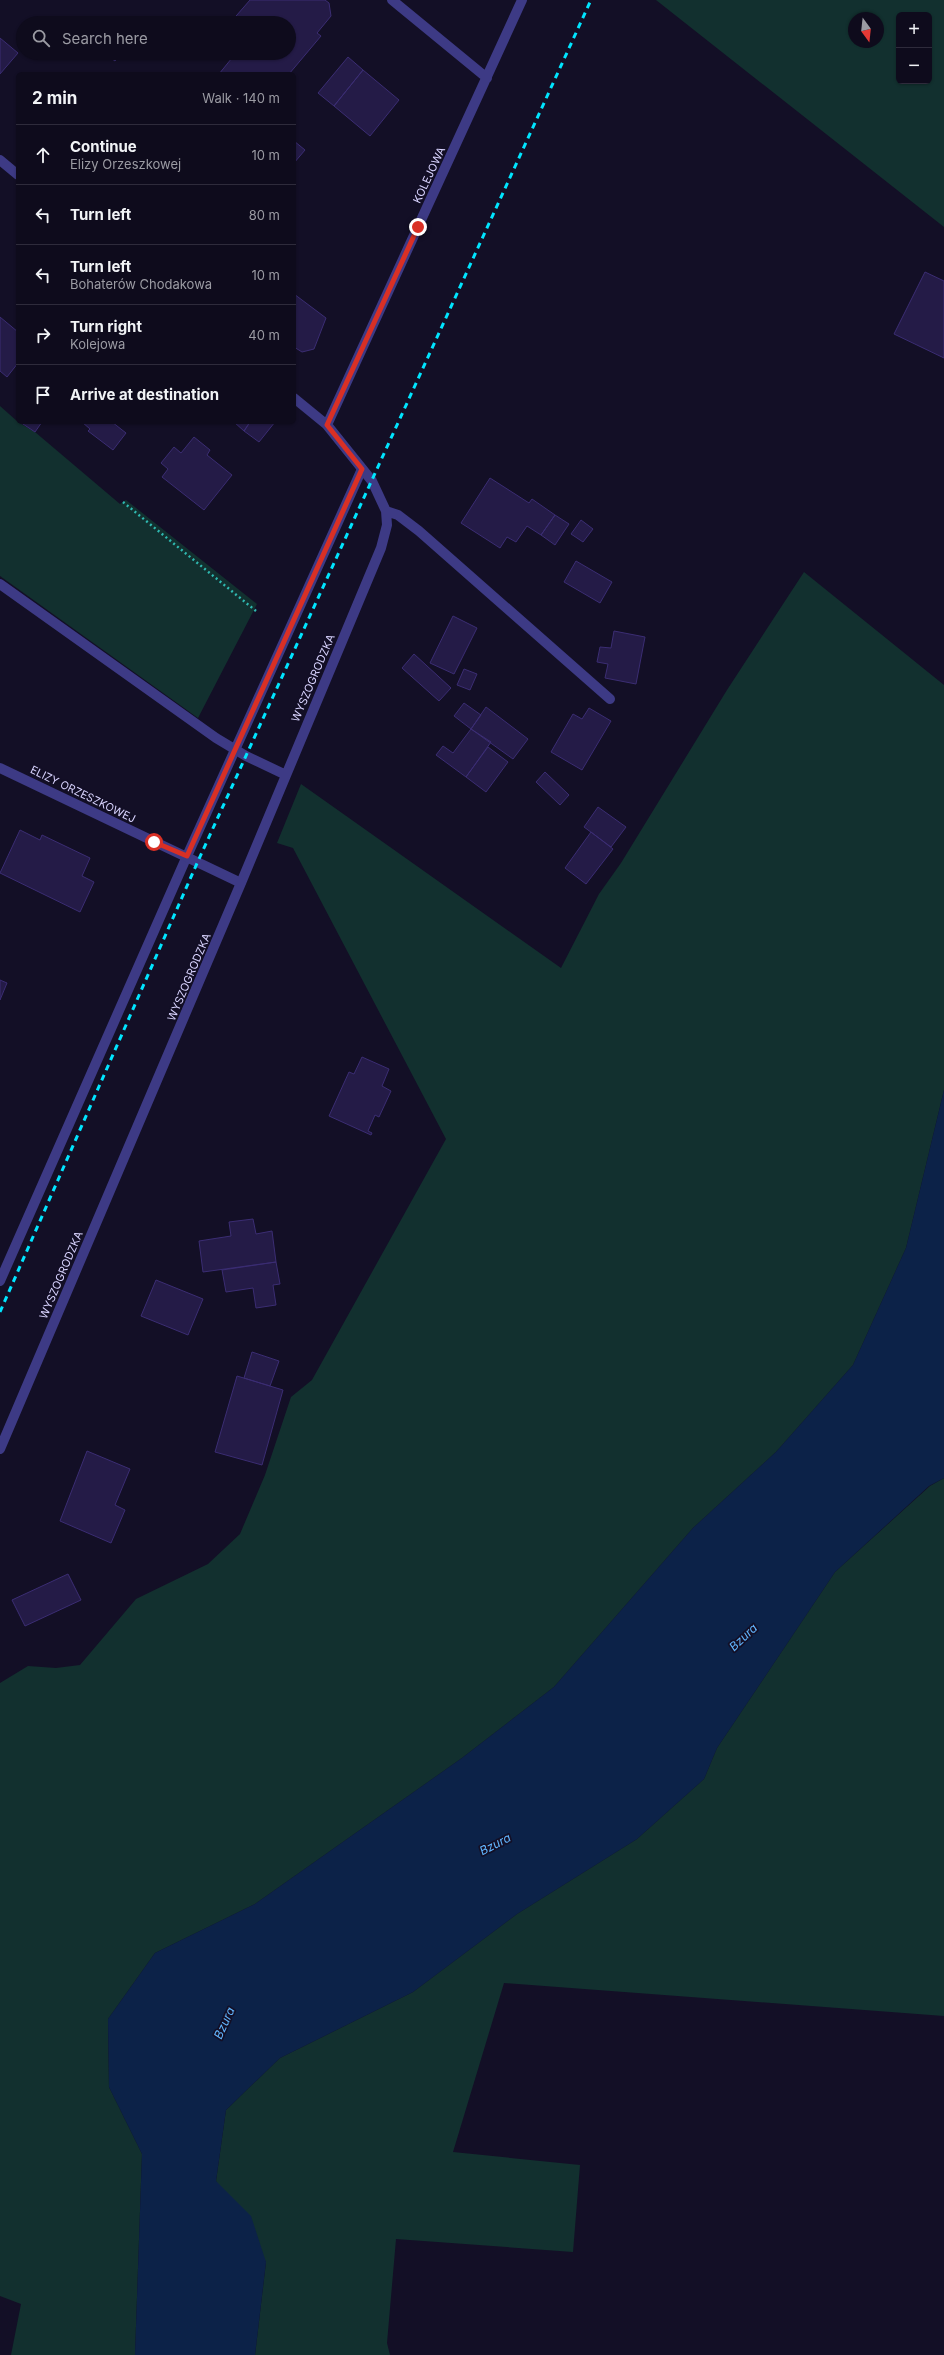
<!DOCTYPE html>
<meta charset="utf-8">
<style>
:root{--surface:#0e0b1c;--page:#1c1929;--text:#f1f3f6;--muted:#9b9ba3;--line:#2e2b3b}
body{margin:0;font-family:Inter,sans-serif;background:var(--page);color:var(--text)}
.controls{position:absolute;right:12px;top:12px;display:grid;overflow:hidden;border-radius:6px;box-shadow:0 1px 3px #0004}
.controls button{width:36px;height:36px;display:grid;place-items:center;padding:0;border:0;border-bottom:1px solid var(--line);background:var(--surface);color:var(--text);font:20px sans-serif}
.compass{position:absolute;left:848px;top:12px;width:36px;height:36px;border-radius:50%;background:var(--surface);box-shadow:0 1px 3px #0004;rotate:165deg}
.stop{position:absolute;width:12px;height:12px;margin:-9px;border:3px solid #d93025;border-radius:50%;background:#fff}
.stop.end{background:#d93025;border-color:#fff;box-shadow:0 1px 4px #0008}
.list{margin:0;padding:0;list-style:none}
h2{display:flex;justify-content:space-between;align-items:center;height:52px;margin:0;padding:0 16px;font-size:17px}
h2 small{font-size:13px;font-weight:400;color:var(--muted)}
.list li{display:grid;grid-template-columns:26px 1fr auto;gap:12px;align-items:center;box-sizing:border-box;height:60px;padding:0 16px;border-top:1px solid var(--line)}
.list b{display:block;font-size:15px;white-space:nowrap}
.list p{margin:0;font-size:13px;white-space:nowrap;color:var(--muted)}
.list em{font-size:13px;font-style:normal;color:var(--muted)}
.icon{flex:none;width:22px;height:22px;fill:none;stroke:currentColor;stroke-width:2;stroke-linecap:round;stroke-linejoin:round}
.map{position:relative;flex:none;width:944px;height:2355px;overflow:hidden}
.search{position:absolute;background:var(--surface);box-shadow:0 1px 3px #0004;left:16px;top:16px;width:280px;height:44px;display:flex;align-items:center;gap:10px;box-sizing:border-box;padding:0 14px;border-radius:22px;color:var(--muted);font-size:15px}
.panel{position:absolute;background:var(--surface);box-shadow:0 1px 3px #0004;left:16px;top:72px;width:280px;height:352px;border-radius:6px}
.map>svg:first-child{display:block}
.green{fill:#12302f;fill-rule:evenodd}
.water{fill:#0c2248}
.building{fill:#241b47;stroke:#3b2d73}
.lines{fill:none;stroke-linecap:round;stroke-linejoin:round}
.path{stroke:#2fb8b0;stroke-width:2.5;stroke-dasharray:2 3;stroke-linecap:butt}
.service{stroke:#3d3a85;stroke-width:10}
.minor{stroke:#3d3a85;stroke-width:10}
.rail{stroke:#00e5ff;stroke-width:3;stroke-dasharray:6 5;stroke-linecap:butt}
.route{stroke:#d93025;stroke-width:5}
.labels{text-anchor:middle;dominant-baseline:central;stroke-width:3.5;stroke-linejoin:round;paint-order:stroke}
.street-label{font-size:11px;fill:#d9d4ff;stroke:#130f26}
.water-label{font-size:12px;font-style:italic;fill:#62b6ff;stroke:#130f26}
</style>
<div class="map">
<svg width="944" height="2355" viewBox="0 0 944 2355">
<rect width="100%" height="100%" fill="#130f26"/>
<path class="green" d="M656,0H944V227ZM899,15H929V81H899ZM854,18H878V42H854Z
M0,406L18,422L35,432L120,504L126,500L257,604L198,718L0,576Z
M804,572L944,685V1090L906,1248L853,1365L776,1452L693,1528L554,1687L462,1758L255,1904L155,1953L108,2019L109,2087L142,2154L135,2355H11L21,2304L0,2296V1683L28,1666L56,1668L80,1665L136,1599L208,1564L240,1534L265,1475L291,1397L312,1380L446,1139L293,848L277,843L301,784L561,968L599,894L621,863L727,690Z
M944,1478V2016L504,1983L453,2152L580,2165L573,2252L396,2239L387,2343L390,2355H255L266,2262L216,2181L226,2110L280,2058L413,1992L517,1914L637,1839L704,1779L717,1748L835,1572L930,1486Z"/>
<path class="water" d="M944,1090V1478L929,1486L835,1572L717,1748L704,1779L637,1839L517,1914L413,1992L280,2058L226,2110L216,2181L251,2216L266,2262L255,2355H135L142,2154L109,2087L108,2019L155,1953L255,1904L462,1758L554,1687L693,1528L776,1452L853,1365L906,1248Z"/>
<path class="building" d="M250,0H325L329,3L331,16L317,33L321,36L289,74H219L236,53H289V23H230Z
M0,38L18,53L0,74Z
M104,53H121L115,61Z
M348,57L363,70L334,106L318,93Z
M363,70L399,100L370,136L334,106Z
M294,141L305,150L294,163Z
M925,272L944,281V358L894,334Z
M294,294L326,318L314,349L302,352L294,347Z
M0,317L18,332V363L7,377L0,371Z
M20,422H42L35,432Z
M82,422H112L126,433L113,450L88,431L90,429Z
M234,422H250L244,431Z
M250,422H275L259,442L244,431Z
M194,437L210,450L207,455L232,475L204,510L162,477L168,469L161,463L174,447L181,453Z
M490,478L529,503L532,499L555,515L541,535L527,526L516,542L507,537L500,548L461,523Z
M555,515L569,524L555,545L541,535Z
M581,520L593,529L583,542L571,534Z
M576,561L612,582L600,603L564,582Z
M453,616L477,628L454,674L430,663Z
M614,631L645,637L636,684L605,678L608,664L597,662L600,647L611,648Z
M414,654L451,688L439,701L402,668Z
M464,669L477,674L470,690L457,685Z
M464,703L481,715L471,729L454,716Z
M486,707L528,739L513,759L471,729Z
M589,708L611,721L582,770L551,752L573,714L582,719Z
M471,729L491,742L466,777L436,755L443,746L453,753Z
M488,747L508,762L486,792L466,777Z
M545,772L569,795L560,805L536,782Z
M598,807L626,827L611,847L584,827Z
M20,830L40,840L42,835L90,858L82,876L94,882L80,912L0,873Z
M591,832L613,849L586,884L565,868Z
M0,980L7,983L0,1000Z
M362,1057L389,1069L382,1086L391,1091L379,1117L375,1115L368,1131L372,1133L371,1135L329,1116L349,1072L354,1074Z
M253,1219L256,1234L272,1231L276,1262L203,1272L199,1241L231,1236L229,1222Z
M276,1262L280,1284L273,1285L276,1305L256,1308L253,1288L226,1292L222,1270Z
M156,1280L203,1299L188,1335L141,1316Z
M252,1352L279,1361L270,1386L244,1378Z
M237,1376L283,1390L262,1465L215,1452Z
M87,1451L130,1469L115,1505L125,1510L111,1543L60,1521Z
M68,1574L81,1600L25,1626L12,1600Z"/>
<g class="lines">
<path class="path" d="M123,502L256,611"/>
<path class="service" d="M0,1281L187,856L362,469"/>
<path class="minor" d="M392,0L487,78
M0,160L18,175
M327,425L522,0
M386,511L398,515L419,531L610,699
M0,584L216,738L246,756L286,775
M0,768L241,883
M0,1449L241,883L381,548L387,525L386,511L372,481L327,425L294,398"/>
<path class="rail" d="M0,1312L198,861L591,0"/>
</g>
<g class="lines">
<path class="route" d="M154,842L187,856L362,469L327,425L418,227"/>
</g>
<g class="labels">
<g class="street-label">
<text transform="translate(429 175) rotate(-65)">KOLEJOWA</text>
<text transform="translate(313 678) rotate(-67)">WYSZOGRODZKA</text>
<text transform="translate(83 794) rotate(26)">ELIZY ORZESZKOWEJ</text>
<text transform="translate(189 977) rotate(-67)">WYSZOGRODZKA</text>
<text transform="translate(61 1275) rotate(-67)">WYSZOGRODZKA</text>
</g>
<g class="water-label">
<text transform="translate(743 1637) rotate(-43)">Bzura</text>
<text transform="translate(495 1844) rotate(-27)">Bzura</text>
<text transform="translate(224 2023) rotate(-66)">Bzura</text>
</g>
</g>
</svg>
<div class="controls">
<button>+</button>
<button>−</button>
</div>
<svg class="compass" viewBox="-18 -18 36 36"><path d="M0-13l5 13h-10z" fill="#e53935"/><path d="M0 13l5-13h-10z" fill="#9b9ba3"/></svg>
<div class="stop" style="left:154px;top:842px"></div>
<div class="stop end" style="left:418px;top:227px"></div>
<div class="search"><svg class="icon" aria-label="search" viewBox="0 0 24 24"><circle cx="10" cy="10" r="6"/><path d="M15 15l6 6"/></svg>Search here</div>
<section class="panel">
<h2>2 min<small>Walk · 140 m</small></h2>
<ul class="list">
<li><svg class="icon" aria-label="ahead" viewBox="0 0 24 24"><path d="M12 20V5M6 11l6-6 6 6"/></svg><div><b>Continue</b><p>Elizy Orzeszkowej</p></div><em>10 m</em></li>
<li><svg class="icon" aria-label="left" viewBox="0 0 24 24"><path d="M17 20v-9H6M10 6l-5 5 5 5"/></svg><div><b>Turn left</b></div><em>80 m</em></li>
<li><svg class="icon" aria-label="left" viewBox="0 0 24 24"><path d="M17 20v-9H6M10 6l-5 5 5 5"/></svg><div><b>Turn left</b><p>Bohaterów Chodakowa</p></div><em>10 m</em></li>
<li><svg class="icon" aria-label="right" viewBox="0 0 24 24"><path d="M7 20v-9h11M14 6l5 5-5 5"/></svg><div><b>Turn right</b><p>Kolejowa</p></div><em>40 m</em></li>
<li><svg class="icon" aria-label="arrive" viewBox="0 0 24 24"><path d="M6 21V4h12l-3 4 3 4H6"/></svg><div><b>Arrive at destination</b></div></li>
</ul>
</section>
</div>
